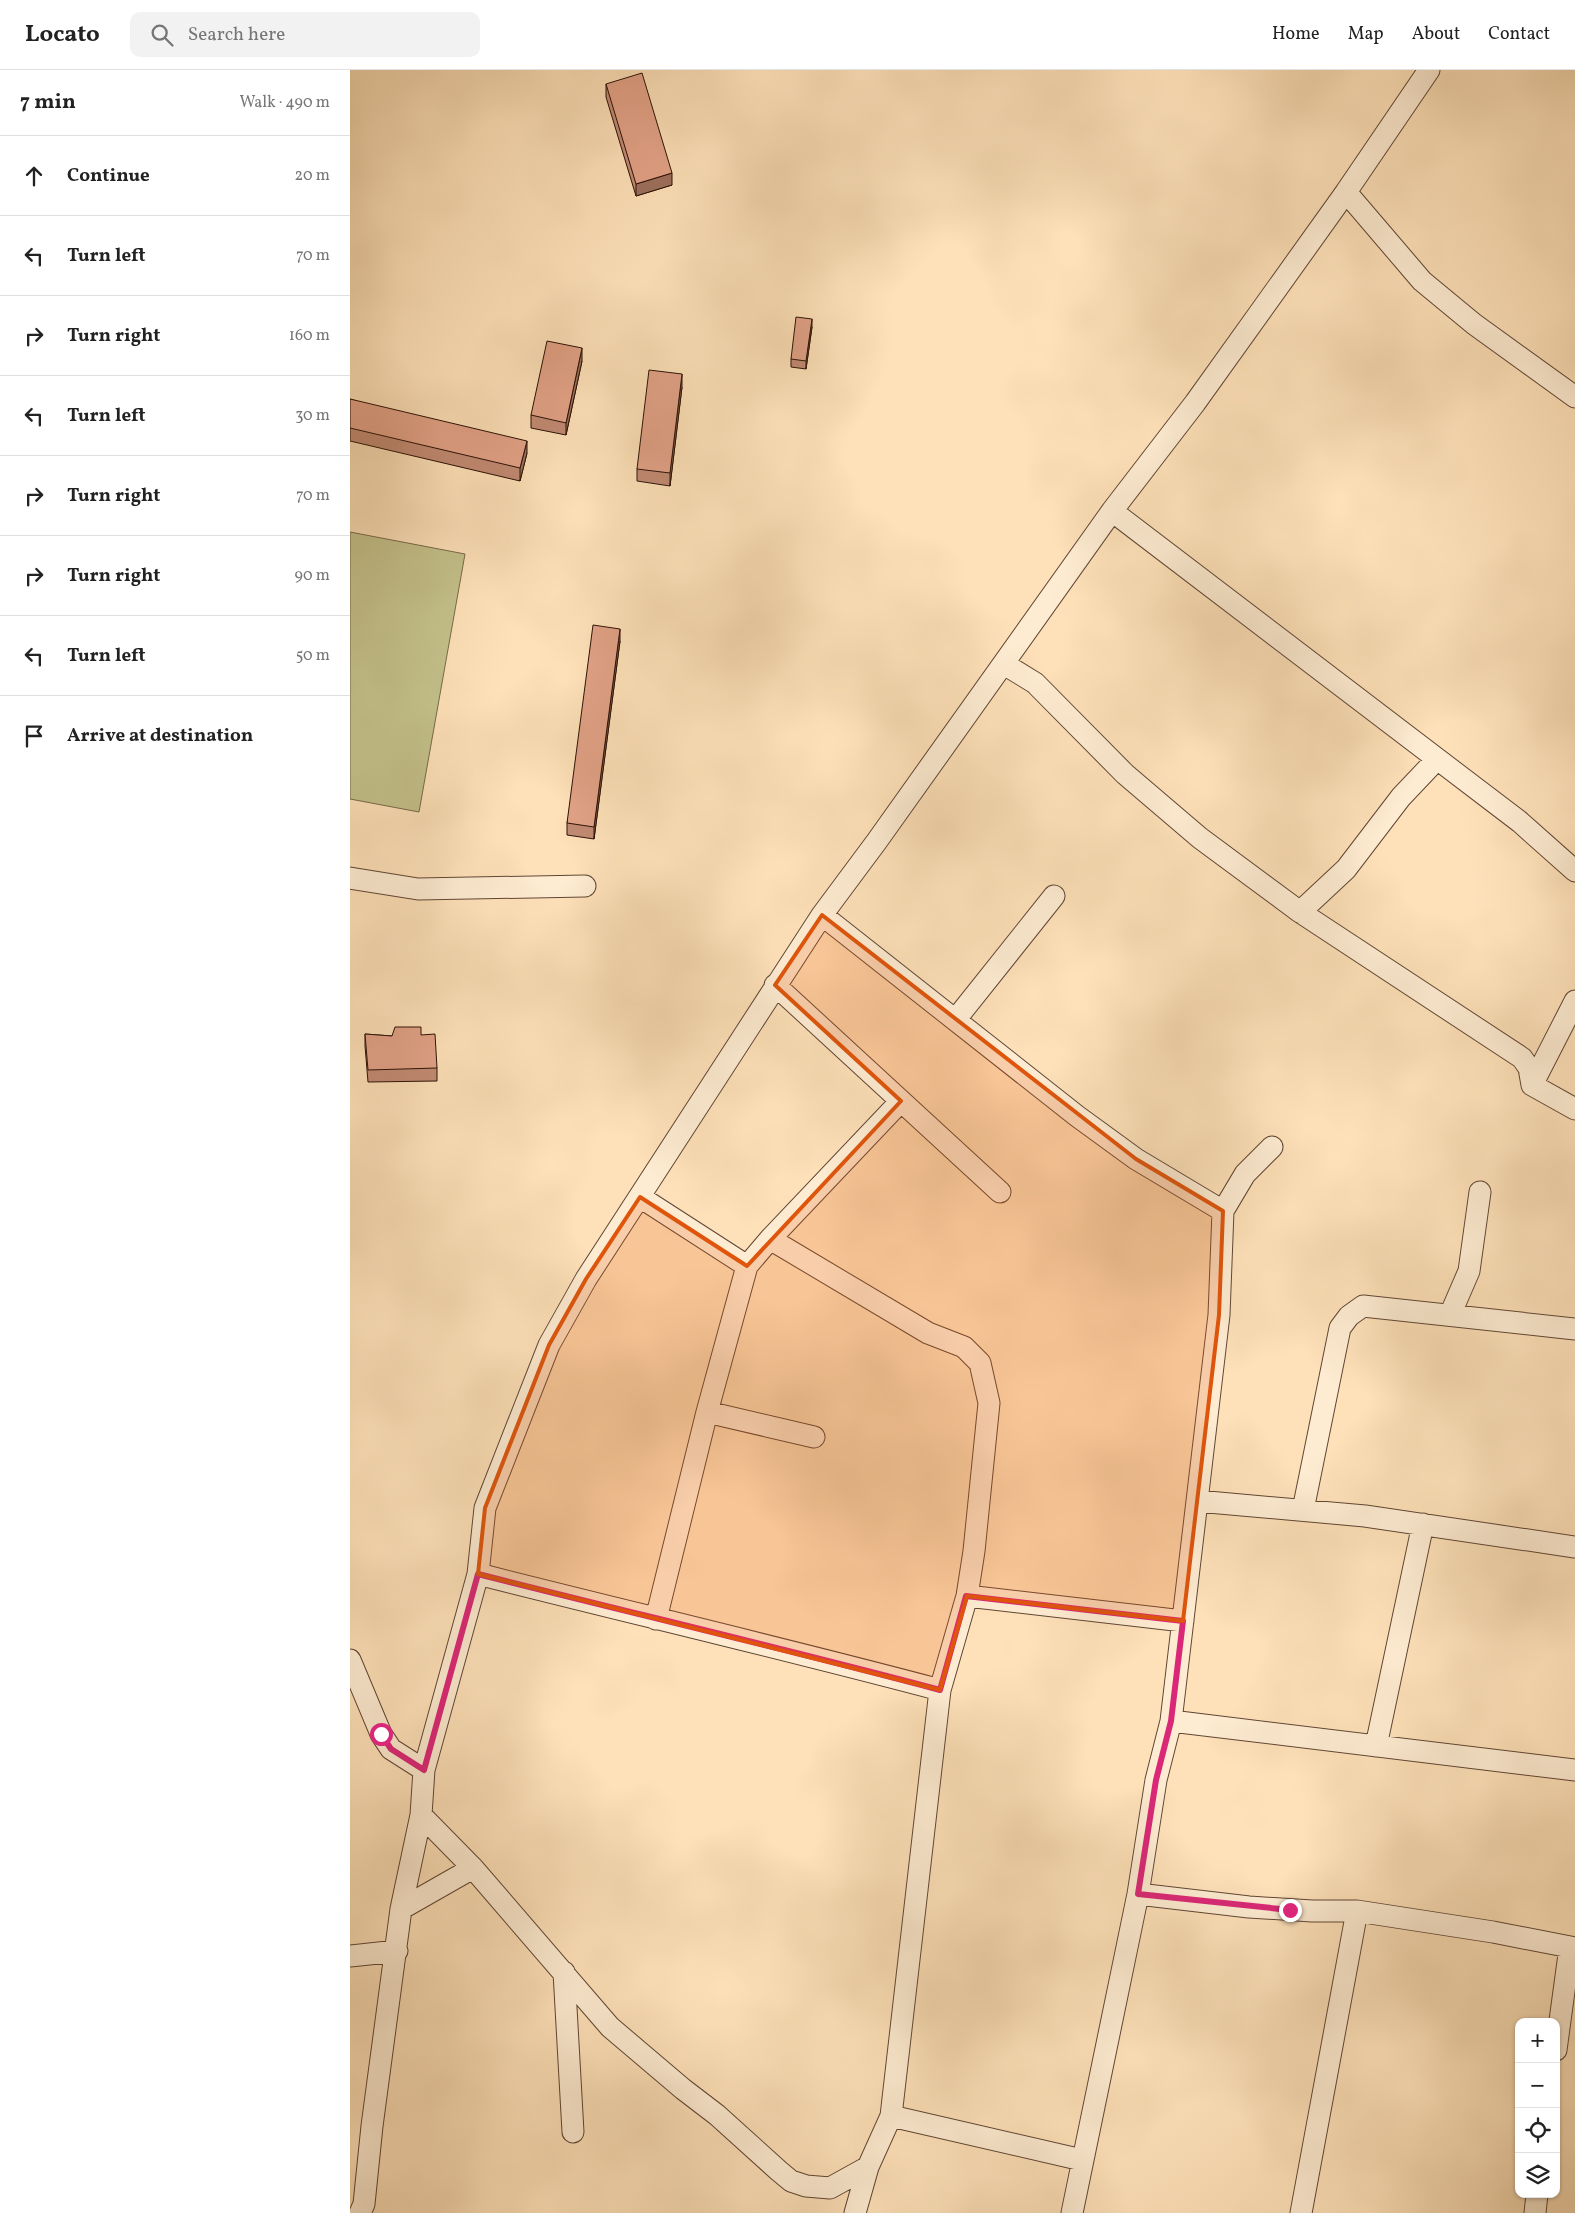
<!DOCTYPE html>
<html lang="en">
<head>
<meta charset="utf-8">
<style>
	body { margin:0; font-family:Vollkorn,serif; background:#f2f2f2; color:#222 }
	.controls { position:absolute; right:15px; bottom:15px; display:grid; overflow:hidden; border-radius:10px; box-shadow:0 1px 4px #0004 }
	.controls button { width:45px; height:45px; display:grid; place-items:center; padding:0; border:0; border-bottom:1px solid #e0e0e0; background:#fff; color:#222; font:25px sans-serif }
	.stop { position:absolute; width:15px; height:15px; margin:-11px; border:4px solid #db2777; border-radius:50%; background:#fff }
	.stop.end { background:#db2777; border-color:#fff; box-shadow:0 1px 5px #0008 }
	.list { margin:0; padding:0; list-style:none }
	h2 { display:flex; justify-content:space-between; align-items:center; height:65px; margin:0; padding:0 20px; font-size:21px }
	h2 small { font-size:16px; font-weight:400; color:#767676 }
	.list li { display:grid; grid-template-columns:32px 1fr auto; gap:15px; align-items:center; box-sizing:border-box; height:80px; padding:0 20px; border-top:1px solid #e0e0e0 }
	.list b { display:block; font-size:19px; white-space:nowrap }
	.list em { font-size:16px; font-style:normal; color:#767676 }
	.icon { flex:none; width:28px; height:28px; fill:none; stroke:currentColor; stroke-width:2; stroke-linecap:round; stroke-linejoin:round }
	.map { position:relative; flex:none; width:1225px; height:2143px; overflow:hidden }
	header { display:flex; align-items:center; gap:30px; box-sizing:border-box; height:70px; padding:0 25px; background:#fff; border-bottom:1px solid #e0e0e0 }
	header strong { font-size:24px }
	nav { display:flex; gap:28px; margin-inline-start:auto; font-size:18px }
	.search { width:350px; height:45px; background:#f2f2f2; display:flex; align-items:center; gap:12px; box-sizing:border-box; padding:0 18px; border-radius:10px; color:#767676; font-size:19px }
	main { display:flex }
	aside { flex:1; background:#fff }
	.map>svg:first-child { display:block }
	.green { fill:#c4c28c; stroke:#786a4a }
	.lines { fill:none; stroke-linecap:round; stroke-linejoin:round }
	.minor-casing { stroke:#604634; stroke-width:23 }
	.minor { stroke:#feecd2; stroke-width:21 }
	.wall { fill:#c28b74; stroke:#2b1207 }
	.shaded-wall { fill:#9e715e; stroke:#2b1207 }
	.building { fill:#e2a287; stroke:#2b1207 }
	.route { stroke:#db2777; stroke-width:6 }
	.marked { fill:#df550c; fill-opacity:0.2; stroke:#df550c; stroke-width:4; stroke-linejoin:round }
</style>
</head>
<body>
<header>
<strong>Locato</strong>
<div class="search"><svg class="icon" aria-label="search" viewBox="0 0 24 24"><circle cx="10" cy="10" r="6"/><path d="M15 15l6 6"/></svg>Search here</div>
<nav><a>Home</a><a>Map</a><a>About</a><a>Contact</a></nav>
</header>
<main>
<aside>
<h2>7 min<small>Walk · 490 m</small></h2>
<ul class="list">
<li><svg class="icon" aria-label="ahead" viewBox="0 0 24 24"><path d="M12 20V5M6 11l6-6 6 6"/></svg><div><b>Continue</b></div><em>20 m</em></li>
<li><svg class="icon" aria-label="left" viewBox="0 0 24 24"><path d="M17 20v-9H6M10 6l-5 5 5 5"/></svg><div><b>Turn left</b></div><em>70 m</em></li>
<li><svg class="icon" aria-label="right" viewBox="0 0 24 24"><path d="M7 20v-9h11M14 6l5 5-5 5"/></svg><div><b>Turn right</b></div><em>160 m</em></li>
<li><svg class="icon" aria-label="left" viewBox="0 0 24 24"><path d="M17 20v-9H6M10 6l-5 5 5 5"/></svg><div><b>Turn left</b></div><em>30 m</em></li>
<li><svg class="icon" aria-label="right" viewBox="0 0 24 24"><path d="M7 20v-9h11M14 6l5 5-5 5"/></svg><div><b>Turn right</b></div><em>70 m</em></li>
<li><svg class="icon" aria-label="right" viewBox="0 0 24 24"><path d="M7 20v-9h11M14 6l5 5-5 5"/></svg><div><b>Turn right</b></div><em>90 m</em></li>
<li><svg class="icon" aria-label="left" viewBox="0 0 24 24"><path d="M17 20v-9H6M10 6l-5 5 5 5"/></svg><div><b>Turn left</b></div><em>50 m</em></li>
<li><svg class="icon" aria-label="arrive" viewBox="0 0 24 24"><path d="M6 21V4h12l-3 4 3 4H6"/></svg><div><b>Arrive at destination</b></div></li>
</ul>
</aside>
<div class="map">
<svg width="1225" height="2143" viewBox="0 0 1225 2143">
	<rect width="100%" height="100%" fill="#fee1b9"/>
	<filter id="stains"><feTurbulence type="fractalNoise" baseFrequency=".004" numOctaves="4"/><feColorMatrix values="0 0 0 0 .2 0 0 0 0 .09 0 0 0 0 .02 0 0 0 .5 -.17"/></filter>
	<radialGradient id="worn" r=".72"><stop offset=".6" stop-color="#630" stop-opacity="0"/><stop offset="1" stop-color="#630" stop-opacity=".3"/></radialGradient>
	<!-- green -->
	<path class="green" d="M0 462 115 484 69 742 0 729Z"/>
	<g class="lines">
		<!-- minor casing -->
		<g class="minor-casing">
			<path id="minor" d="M996 122 1072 211 1124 254 1225 327
				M762 441 1170 752 1225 801
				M654 594 685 613 775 704 850 768 950 842 1172 988 1179 998 1182 1015 1225 1039
				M0 808 68 819 235 816
				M950 842 996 799 1051 727 1087 689
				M472 845 727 1046 786 1089 873 1141
				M425 915 650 1122
				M606 949 704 826
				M1182 1015 1225 931
				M290 1127 397 1196
				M420 1169 578 1263 614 1277 630 1293 639 1333 624 1481 617 1526 590 1620 541 2046 518 2097 505 2143
				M1100 1245 1119 1201 1130 1122
				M357 1342 464 1367
				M847 1431 1015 1446 1225 1477
				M953 1440 990 1258 999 1246 1013 1236 1225 1259
				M128 1504C282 1543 436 1579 590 1620
				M617 1526 833 1551
				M306 1549 357 1342 397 1196 420 1169 551 1031
				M0 1590 31 1664 41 1679 74 1700
				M821 1651 1225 1700
				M1026 1676 1073 1454
				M71 1745 123 1798 260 1957 333 2019 367 2045 429 2101 441 2111 456 2116 480 2118 518 2097
				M788 1824 899 1837 962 1841H1007L1143 1862 1225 1878
				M51 1839 123 1798
				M0 1886 47 1881
				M214 1902 223 2062
				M1206 1980 1220 1877
				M541 2046 732 2090
				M10 2143 14 2134 22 2056 51 1839 71 1745 74 1700 128 1504 135 1438 199 1275 236 1209 472 845 527 771 762 441 845 333 996 122 1079 0
				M722 2143 788 1824 806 1710 821 1651 869 1245 873 1141 895 1104 922 1077
				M951 2143 1007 1841
				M1185 2143 1187 2124"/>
		</g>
		<!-- minor -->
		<use href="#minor" class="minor"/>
	</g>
	<!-- wall -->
	<path class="wall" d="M256 14 322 115 286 126 256 27Z
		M462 257 456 299 441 297V289Z
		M232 291 216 365 181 358V345Z
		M332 317 320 416 287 411V399Z
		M0 329 177 383 170 411 0 371Z
		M270 571 244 769 217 765V753Z
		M15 964 42 966 71 965 87 998V1011L18 1012 15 976Z"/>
	<!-- shaded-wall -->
	<path class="shaded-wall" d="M322 103V115L286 126V114Z
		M462 249V257L456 299V291Z
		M232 278V291L216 365V353Z
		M332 304V317L320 416V403Z
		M177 371V383L170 411V398Z
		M270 559V571L244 769V757Z"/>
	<!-- building -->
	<path class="building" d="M292 3 322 103 286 114 256 14Z
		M446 247 462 249 456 291 441 289Z
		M197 271 232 278 216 353 181 345Z
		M299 300 332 304 320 403 287 399Z
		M0 329 177 371 170 398 0 358Z
		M243 555 270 559 244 757 217 753Z
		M45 957H71V965L85 964 87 998 18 1000 15 964 42 966Z"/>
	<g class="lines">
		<!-- route -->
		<path class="route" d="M31 1664 41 1679 74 1700 128 1504C282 1543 436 1579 590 1620L616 1526 833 1551 821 1651 806 1710 788 1824 940 1840"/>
	</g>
	<!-- marked area -->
	<path class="marked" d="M472 845 786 1089 873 1141 869 1245 833 1551 617 1526 590 1620 128 1504 135 1438 199 1275 236 1209 290 1127 397 1196 551 1031 425 915Z"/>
	<rect width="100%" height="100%" filter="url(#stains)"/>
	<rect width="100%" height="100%" fill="url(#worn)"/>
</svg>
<div class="controls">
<button>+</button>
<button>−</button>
<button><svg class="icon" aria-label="locate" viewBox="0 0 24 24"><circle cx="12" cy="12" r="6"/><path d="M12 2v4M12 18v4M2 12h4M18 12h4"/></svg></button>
<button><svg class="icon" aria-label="layers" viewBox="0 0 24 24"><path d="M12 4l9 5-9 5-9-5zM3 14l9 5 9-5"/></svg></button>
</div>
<div class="stop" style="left:31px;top:1664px"></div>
<div class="stop end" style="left:940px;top:1840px"></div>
</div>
</main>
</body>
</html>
